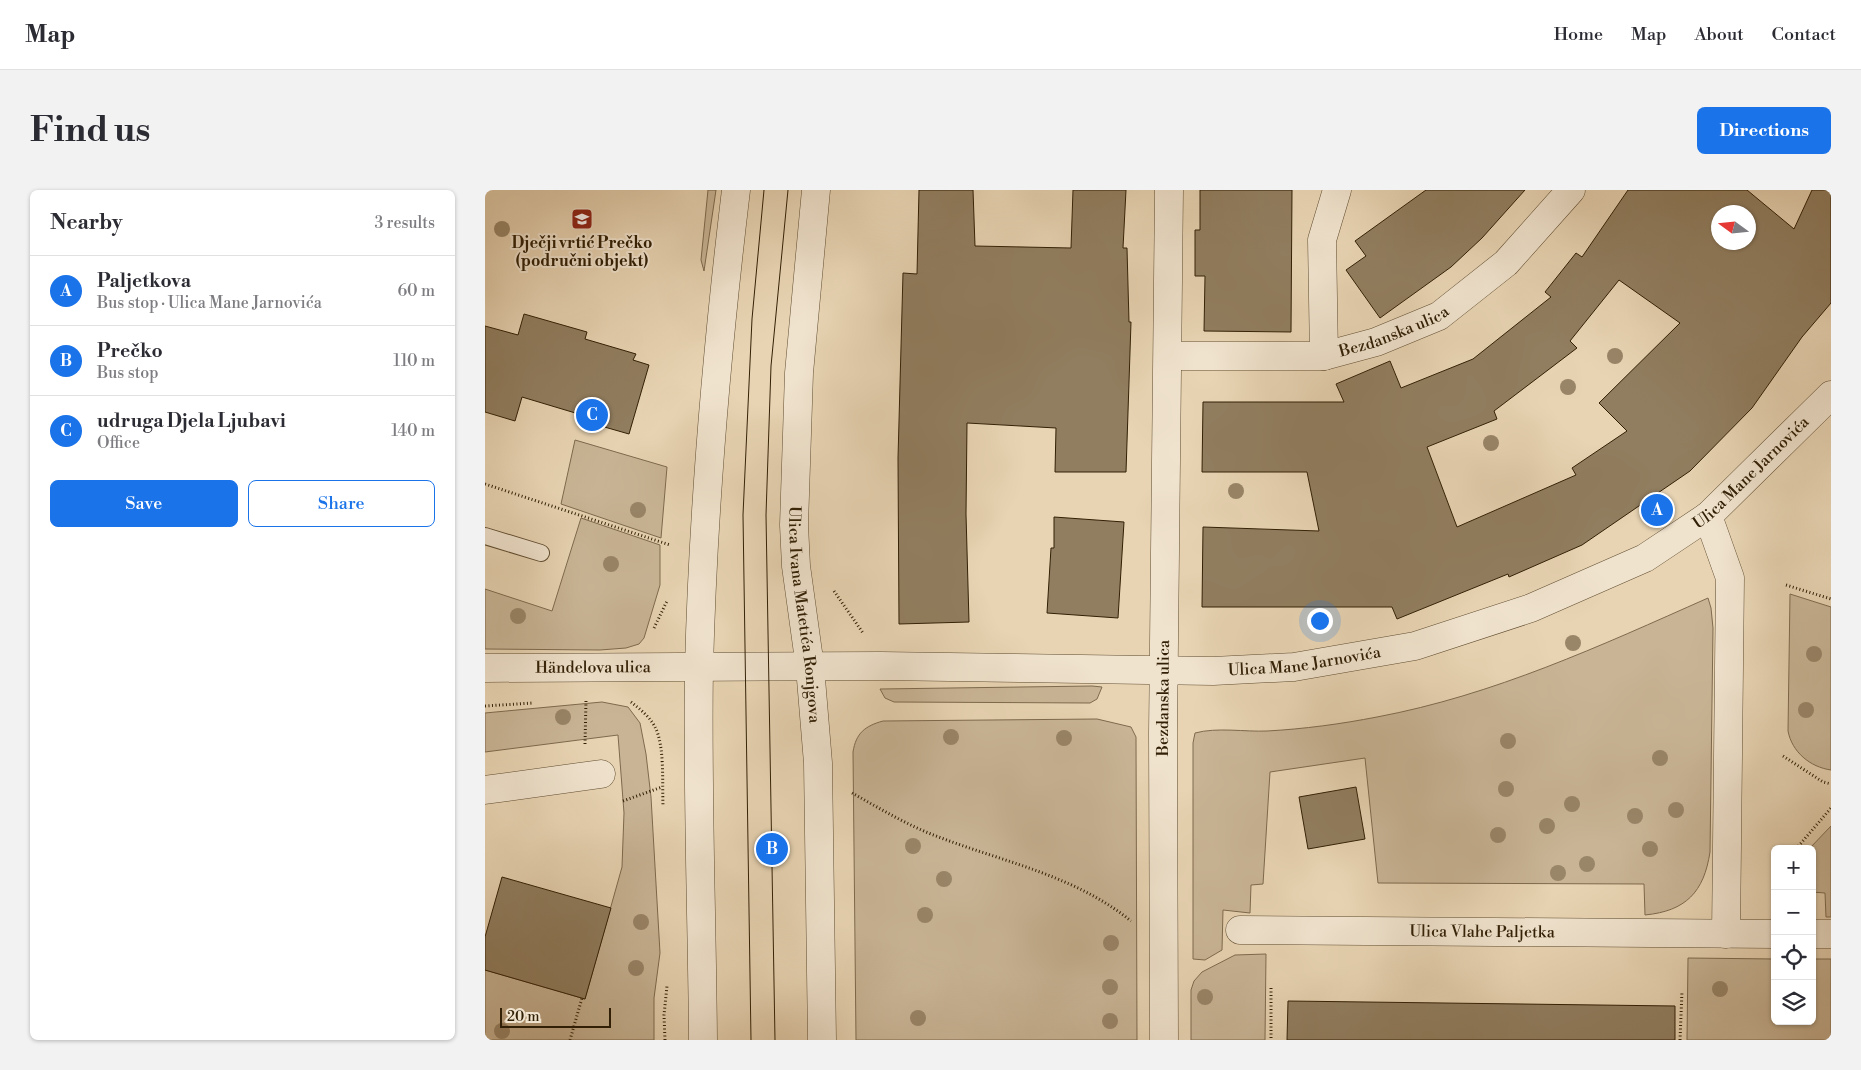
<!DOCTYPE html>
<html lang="en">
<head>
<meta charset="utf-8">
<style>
	body { margin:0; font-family:"Libre Bodoni",serif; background:#f2f2f3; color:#2b2b33 }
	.controls { position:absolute; right:15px; bottom:15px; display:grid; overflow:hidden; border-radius:8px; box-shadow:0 1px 4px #0004 }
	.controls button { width:45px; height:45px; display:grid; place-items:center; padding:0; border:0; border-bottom:1px solid #e1e1e2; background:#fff; color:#2b2b33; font:25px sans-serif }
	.compass { position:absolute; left:1226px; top:15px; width:45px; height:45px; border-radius:50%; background:#fff; box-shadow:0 1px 4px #0004; rotate:285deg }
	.scale { position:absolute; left:15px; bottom:12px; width:111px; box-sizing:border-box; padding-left:5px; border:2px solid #322006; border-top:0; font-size:14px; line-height:18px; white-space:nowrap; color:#322006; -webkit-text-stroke:4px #f0e3ce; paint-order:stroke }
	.you { position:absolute; left:834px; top:430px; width:18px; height:18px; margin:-12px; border:4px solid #fff; border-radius:50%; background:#1a73e8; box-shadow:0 0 0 8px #1a73e833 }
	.badge { display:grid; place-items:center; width:32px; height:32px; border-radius:50%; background:#1a73e8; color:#fff; font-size:16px; font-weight:700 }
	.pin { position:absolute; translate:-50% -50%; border:2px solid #fff; box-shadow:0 1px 5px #0006 }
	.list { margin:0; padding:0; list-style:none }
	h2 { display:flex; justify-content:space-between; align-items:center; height:65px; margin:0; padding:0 20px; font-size:21px }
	h2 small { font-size:16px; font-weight:400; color:#7c7c81 }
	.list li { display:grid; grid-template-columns:32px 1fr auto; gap:15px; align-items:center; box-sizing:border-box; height:70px; padding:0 20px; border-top:1px solid #e1e1e2 }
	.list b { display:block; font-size:19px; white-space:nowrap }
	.list p { margin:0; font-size:16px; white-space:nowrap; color:#7c7c81 }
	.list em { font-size:16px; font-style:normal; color:#7c7c81 }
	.actions { display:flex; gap:10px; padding:15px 20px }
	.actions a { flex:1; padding:11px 0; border:1px solid #1a73e8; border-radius:8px; text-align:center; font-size:18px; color:#1a73e8 }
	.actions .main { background:#1a73e8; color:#fff }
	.icon { flex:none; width:28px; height:28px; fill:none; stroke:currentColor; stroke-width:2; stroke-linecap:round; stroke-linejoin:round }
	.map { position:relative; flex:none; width:1346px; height:850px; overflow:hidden; border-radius:8px }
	header { display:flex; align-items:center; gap:30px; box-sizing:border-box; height:70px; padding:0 25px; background:#fff; border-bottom:1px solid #e1e1e2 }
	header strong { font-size:24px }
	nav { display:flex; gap:28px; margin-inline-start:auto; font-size:18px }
	.intro { display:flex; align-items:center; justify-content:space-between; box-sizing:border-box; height:120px; padding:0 30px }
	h1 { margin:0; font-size:35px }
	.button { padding:12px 22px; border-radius:8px; background:#1a73e8; color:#fff; font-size:18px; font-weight:700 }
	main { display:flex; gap:30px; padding:0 30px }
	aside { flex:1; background:#fff; border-radius:8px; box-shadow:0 1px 4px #0004 }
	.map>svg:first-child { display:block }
	.green { fill:#c9b596; stroke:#7e6a4e }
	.building { fill:#917e60; stroke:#322006; fill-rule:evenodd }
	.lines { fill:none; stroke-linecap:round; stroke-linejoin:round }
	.service-casing { stroke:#604d31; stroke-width:18 }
	.minor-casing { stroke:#604d31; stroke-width:29 }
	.tertiary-casing { stroke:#604d31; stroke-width:29 }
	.path { stroke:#322006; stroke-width:3; stroke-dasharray:1 2.5; stroke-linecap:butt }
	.service { stroke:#f0e3ce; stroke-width:16 }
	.minor { stroke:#f0e3ce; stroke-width:28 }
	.tertiary { stroke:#f0e3ce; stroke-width:28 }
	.tram { stroke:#322006; stroke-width:1 }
	.tree { fill:#998568 }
	.labels { text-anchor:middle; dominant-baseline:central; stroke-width:4; stroke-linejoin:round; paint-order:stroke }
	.poi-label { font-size:16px; font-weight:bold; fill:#322006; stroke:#f0e3ce }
	.street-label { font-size:16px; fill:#322006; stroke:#f0e3ce }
</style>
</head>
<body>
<header>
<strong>Map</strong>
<nav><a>Home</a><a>Map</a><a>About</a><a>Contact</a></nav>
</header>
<div class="intro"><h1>Find us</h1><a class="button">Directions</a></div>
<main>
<aside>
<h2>Nearby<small>3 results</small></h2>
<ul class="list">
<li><span class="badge">A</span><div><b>Paljetkova</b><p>Bus stop · Ulica Mane Jarnovića</p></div><em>60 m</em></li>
<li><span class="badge">B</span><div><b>Prečko</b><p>Bus stop</p></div><em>110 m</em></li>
<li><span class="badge">C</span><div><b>udruga Djela Ljubavi</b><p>Office</p></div><em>140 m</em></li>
</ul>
<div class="actions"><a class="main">Save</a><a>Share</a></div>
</aside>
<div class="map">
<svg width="1346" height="850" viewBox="0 0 1346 850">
	<rect width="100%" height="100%" fill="#e8d4b3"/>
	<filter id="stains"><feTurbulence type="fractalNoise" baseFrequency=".004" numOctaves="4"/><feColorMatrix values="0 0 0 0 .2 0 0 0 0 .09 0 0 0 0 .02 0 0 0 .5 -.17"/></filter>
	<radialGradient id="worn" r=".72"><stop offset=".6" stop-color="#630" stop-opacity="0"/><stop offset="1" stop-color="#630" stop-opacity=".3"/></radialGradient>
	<!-- green -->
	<path class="green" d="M223 0H231L219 81 216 70Z
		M90 250 182 277 176 348 76 314Z
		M96 328 175 355V395L159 448 154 454 141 458 115 460 0 459V399L67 421Z
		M1305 404 1346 417V580C1325 577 1307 562 1303 541Z
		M1223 408 1226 418 1228 438 1225 662C1219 702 1201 721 1160 725L1159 694 893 693 880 568 785 582 778 694 766 695 765 723 738 720 737 760 720 770 708 769V553L710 543C732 537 760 542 782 541 819 539 856 534 892 527 1009 505 1115 456 1223 408Z
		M607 496 617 497 612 509 605 513 409 512 400 508 395 499Z
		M117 512 143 517 155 533 161 564 166 607 175 763 169 808V850H0V780L100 809 137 677 139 623 133 545 0 562V523Z
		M612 529 646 537 651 547 652 850H371L368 562C371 543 380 536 398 531Z
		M1346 636V727H1341L1340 703 1327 702V659H1324Z
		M781 764 780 850H706V800L709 791 717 782 750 765Z
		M1203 768 1290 769V831H1327V769H1346V850H1202Z"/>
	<!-- building -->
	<path class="building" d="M434 0H488L490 56 586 58 588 0H641L638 58H642L644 132H646L641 282H570L571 238 482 233 481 324 484 432 414 434 413 268 418 83 432 84Z
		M715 0H807L806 142 719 141 720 86H710V40H715Z
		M941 0H1040L997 48 966 77 895 128 861 80 881 66 870 51Z
		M1143 0H1262L1309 39 1327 0H1346V113L1317 147 1267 218 1205 281 1097 355 1024 387 1023 384 912 429 907 417H717L718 337 834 341 822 282H717L718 212H859L851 194 905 171 916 198 988 169 1066 107 1060 102 1091 63 1097 67ZM1234 22H1264V52H1234ZM1134 90 1195 133 1114 213 1142 241 1087 278 1091 285 972 337 942 257 1012 229 1009 221 1092 158 1085 151Z
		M39 124 102 142 100 149 151 164 148 170 164 175 144 244 95 230 97 225 37 207 30 231 0 222V136L33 145Z
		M569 327 639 332 633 428 562 423 566 358H569Z
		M871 597 880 649 823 659 814 607Z
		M17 687 126 718 100 809 0 780V747Z
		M803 811 1190 816V850H802Z"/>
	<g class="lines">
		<!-- service casing -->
		<g class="service-casing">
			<path id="service" d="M0 346 56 363"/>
		</g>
		<!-- minor casing -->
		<g class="minor-casing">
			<g id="minor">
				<path id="s1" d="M683 166H839L891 152 954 126 1021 73 1086 0"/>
				<path d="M839 166 837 50 852 0"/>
				<path d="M1223 326 1245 388 1241 744"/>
				<path id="s2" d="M0 478 396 476 728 481 809 477 930 456 1046 418 1160 368 1223 326 1346 205"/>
				<path d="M0 600 116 584"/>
				<path id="s3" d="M755 740 1290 744"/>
				<path d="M1327 744H1346"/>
				<path id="s4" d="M679 850 678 543 684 0"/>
			</g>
		</g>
		<!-- tertiary casing -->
		<g class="tertiary-casing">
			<g id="tertiary">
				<path id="s5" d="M331 0 314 183 309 335 311 376 325 477 333 573 337 850"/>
				<path d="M218 850C217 726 212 602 214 478 218 318 232 158 251 0"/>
			</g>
		</g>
		<!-- path -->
		<path class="path" d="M0 294 185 355
			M1301 395 1346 409
			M349 401 378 443
			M169 438 182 411
			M146 512C155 519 165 527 170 537 180 556 177 594 178 615
			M0 516 48 513
			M100 554 101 510
			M1298 566 1338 592 1346 594
			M367 603C394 618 422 635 451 646 518 672 589 685 646 731
			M138 611 177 597
			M1311 659 1346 618
			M786 798V850
			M85 850 97 808
			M180 850 179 825 182 796
			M1195 850 1197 801"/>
		<!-- service -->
		<use href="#service" class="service"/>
		<!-- minor -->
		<use href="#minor" class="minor"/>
		<!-- tertiary -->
		<use href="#tertiary" class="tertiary"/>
		<!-- tram -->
		<path class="tram" d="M266 850 258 325 267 129 279 0
			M290 850 281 325 286 176 303 0"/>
	</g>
	<!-- trees -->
	<g class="tree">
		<circle cx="17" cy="39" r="8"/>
		<circle cx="1130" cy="166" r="8"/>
		<circle cx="1083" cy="197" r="8"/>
		<circle cx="1006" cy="253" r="8"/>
		<circle cx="751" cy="301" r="8"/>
		<circle cx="153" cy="320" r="8"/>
		<circle cx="126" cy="374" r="8"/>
		<circle cx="33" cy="426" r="8"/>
		<circle cx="1088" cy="453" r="8"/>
		<circle cx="1329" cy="464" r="8"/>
		<circle cx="1321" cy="520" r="8"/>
		<circle cx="78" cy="527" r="8"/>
		<circle cx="466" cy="547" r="8"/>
		<circle cx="579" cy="548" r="8"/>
		<circle cx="1023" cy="551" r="8"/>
		<circle cx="1175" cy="568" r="8"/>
		<circle cx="1021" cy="599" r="8"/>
		<circle cx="1087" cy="614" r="8"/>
		<circle cx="1191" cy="620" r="8"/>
		<circle cx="1150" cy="626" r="8"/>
		<circle cx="1062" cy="636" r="8"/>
		<circle cx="1013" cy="645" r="8"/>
		<circle cx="428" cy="656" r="8"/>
		<circle cx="1165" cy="659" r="8"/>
		<circle cx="1102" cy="674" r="8"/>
		<circle cx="1073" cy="683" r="8"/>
		<circle cx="459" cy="689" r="8"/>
		<circle cx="440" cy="725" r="8"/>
		<circle cx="156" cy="732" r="8"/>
		<circle cx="626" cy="753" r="8"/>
		<circle cx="151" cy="778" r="8"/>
		<circle cx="625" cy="797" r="8"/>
		<circle cx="1235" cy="799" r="8"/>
		<circle cx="720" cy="807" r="8"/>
		<circle cx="433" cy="828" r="8"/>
		<circle cx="625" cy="831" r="8"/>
		<circle cx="17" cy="841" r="8"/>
	</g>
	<!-- icons -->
	<defs>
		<g id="school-square" transform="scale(1.125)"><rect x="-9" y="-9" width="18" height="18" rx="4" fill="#8f2418" stroke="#f0e3ce"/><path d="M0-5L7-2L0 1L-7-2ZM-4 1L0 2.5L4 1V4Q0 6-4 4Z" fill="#fff"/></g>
	</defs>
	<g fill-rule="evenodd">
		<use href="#school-square" x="97" y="29"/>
	</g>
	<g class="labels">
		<!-- poi labels -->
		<g class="poi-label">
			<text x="97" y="53">Dječji vrtić Prečko<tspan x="97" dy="18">(područni objekt)</tspan></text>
		</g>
		<!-- street labels -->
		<g class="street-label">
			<text stroke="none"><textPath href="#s1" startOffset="230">Bezdanska ulica</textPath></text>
			<text stroke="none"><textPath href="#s2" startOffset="1315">Ulica Mane Jarnovića</textPath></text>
			<text stroke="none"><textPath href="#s5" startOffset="426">Ulica Ivana Matetića Ronjgova</textPath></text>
			<text stroke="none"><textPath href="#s2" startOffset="820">Ulica Mane Jarnovića</textPath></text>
			<text stroke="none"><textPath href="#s2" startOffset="108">Händelova ulica</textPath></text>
			<text stroke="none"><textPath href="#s4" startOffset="342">Bezdanska ulica</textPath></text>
			<text stroke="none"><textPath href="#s3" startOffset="242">Ulica Vlahe Paljetka</textPath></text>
		</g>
	</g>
	<rect width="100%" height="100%" filter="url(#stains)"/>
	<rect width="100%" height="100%" fill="url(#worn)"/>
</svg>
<div class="controls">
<button>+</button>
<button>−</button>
<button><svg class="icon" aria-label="locate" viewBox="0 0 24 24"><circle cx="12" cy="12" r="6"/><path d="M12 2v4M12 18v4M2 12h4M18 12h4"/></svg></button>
<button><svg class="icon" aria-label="layers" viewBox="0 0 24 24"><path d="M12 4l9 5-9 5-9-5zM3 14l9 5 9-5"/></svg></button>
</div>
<svg class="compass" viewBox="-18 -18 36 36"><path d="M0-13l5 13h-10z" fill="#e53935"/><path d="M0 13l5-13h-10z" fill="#7c7c81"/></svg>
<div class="scale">20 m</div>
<div class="you"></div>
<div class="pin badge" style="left:1172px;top:320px">A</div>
<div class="pin badge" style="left:287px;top:659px">B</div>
<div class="pin badge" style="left:107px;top:225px">C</div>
</div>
</main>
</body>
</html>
